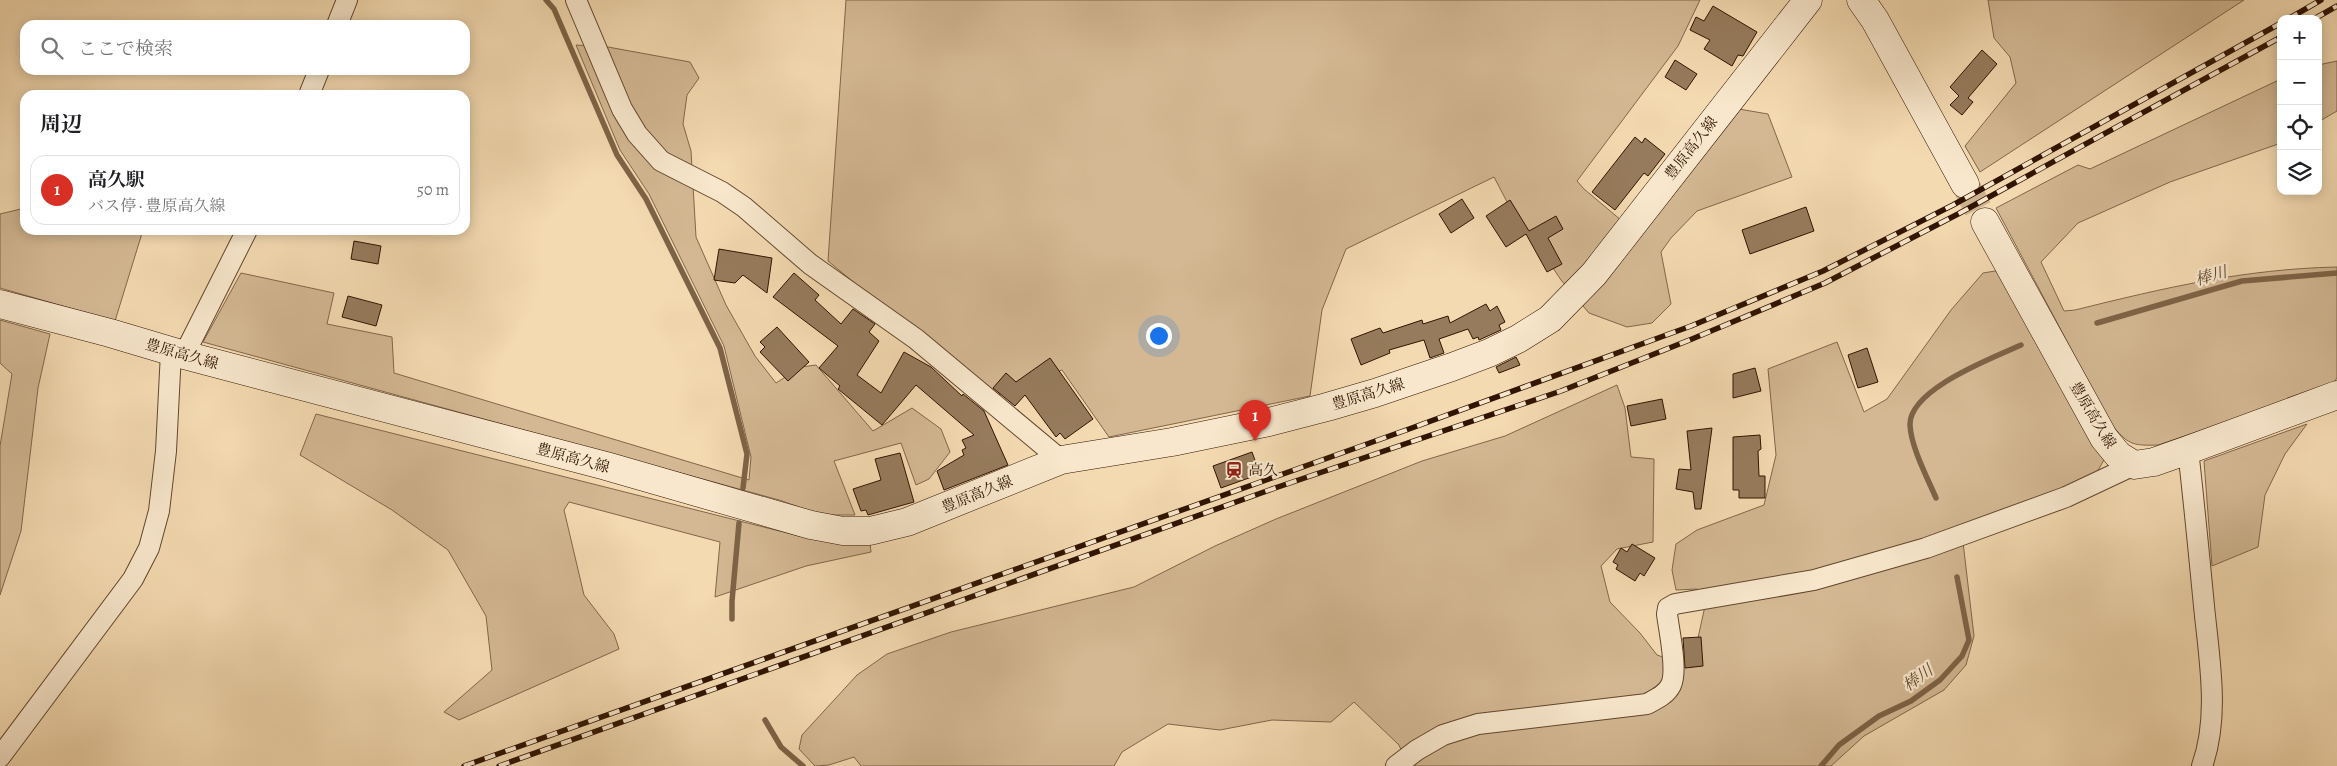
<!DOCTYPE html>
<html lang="ja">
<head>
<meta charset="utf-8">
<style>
	body { margin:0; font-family:Alegreya,"Noto Serif JP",serif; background:#f2f2f2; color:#202124 }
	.controls { position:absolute; right:15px; top:15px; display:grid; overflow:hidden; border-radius:10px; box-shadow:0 2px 12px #0003 }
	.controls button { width:45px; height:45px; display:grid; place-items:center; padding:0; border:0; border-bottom:1px solid #e0e0e0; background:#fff; color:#202124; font:25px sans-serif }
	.you { position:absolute; left:1158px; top:335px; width:18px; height:18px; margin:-12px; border:4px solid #fff; border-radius:50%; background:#1a73e8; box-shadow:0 0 0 8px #1a73e833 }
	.badge { display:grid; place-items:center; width:32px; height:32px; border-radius:50%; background:#d93025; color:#fff; font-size:16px; font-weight:700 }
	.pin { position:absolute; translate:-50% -41px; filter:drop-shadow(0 1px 2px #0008) }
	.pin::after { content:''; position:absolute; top:26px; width:18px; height:15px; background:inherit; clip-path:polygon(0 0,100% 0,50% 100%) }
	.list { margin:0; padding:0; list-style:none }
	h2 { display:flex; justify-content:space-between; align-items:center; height:65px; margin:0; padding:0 20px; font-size:21px }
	h2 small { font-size:16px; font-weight:400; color:#757577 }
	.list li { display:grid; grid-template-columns:32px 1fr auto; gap:15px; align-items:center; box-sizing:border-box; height:70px; margin:0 10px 10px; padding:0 10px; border:1px solid #e0e0e0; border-radius:15px }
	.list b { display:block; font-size:19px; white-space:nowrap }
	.list p { margin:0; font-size:16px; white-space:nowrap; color:#757577 }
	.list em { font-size:16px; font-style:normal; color:#757577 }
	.icon { flex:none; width:28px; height:28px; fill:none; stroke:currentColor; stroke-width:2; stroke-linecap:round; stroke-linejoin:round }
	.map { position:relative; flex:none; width:2337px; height:766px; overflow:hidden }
	.search { position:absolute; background:#fff; box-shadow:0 2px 12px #0003; left:20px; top:20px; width:450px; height:55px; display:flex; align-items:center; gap:12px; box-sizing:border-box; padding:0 18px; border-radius:15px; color:#757577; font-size:19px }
	.panel { position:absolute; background:#fff; box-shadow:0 2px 12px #0003; left:20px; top:90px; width:450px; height:145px; border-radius:15px }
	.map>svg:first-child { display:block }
	.green { fill:#d3b893; stroke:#82664a }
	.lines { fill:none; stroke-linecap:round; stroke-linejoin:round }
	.stream { stroke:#7d6346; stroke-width:5.5 }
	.building { fill:#967b5c; stroke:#301400 }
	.secondary-tunnel { stroke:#cdb28e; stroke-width:28; stroke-dasharray:28 14; stroke-linecap:butt }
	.minor-casing { stroke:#61462c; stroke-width:22 }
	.secondary-casing { stroke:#301400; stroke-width:29 }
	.minor { stroke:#f8e7cc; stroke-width:20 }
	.secondary { stroke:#f8e7cc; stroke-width:28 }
	.rail-casing { stroke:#301400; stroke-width:5.5 }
	.rail { stroke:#f8e7cc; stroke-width:4; stroke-dasharray:11; stroke-linecap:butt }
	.labels { text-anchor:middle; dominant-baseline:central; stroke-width:4.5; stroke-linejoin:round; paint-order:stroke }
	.street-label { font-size:15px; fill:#301400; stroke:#f8e7cc }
	.poi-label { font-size:15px; fill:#301400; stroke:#f8e7cc; text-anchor:start }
	.water-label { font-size:16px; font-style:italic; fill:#64482f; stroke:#f8e7cc }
</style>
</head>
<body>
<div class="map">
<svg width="2337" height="766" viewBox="0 0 2337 766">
	<rect width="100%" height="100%" fill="#f4dab1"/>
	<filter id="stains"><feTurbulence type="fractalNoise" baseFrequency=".004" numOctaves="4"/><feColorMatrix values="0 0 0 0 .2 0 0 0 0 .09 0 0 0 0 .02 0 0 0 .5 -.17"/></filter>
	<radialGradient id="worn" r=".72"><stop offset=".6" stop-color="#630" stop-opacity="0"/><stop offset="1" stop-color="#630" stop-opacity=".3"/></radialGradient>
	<!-- green -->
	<path class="green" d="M846 0H1700L1678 46 1577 181 1584 189 1634 231 1733 108 1768 114 1792 177 1697 211 1671 238 1661 252 1671 304 1652 323 1627 327 1589 313 1561 280 1533 238 1516 219 1494 177 1346 249 1322 310 1310 396 1109 437 1062 370 993 397 828 261Z
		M1988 0H2244L1980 172 1965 146 2016 83 2010 57 1994 38Z
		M576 45 608 47 690 62 699 78 687 95 683 124 691 151 696 237 726 305 755 356 776 383 801 367 816 365 873 431 912 408 941 429 950 452 929 479 916 485 901 443 834 461 855 515H822L779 500 203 342 241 273 334 293 327 324 392 337 394 373 749 480 751 457 724 346 649 194 620 150Z
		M2337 61V111L2318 122V65Z
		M2281 79V143L2170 182 2078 223 2041 262 2064 311 2075 310C2164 288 2244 269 2337 267V378L2331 386 2158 445C2131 446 2128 444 2111 424L1996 208 2078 165 2090 169Z
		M25 208V230H143L115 321 0 288V214Z
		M2001 270 2104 460 2094 477 1961 525 1974 636 1966 665 1944 690 1864 736 1831 766H1408L1399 745 1354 702 1331 722 1272 720 1220 730 1168 724 1122 752 1114 766H861L854 757 829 765 815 766 799 749 802 735 857 675 887 654 951 632 1134 587 1215 546 1276 519 1422 461 1505 436 1617 385 1625 408 1631 457 1654 459 1653 542 1617 549 1601 566 1610 602 1640 633 1657 655 1685 665 1698 638 1705 606 1697 589 1676 590 1672 570 1676 544 1697 530 1764 505 1776 455 1768 369 1837 342 1864 412 1887 399 1951 310 1983 273Z
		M0 320 50 334 38 388 21 531 0 595V446L12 374 0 363Z
		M316 414 807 538 870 543 871 552 806 566 715 597 720 542 569 502 564 510 584 595 614 634 619 649 459 720 444 712 492 670 486 616 448 550 392 510 300 455Z
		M2307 424 2285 454 2265 495 2258 547 2212 566 2204 461Z"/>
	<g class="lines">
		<!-- stream -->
		<path class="stream" d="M546 0 554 9 617 155 646 199 720 348 747 454 743 488
			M2097 323 2242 281 2337 273
			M1936 498C1927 477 1911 447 1910 425 1909 389 1993 358 2021 345
			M732 619V601L739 523
			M765 720 781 747 803 766
			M1821 766 1839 745 1879 716 1911 701 1940 680 1962 656 1969 640 1957 577"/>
	</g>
	<!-- building -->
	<path class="building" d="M1713 6 1757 32 1743 56 1738 55 1732 66 1704 49 1710 40 1690 30 1696 17 1704 21Z
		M1982 50 1997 64 1968 98 1973 102 1962 115 1950 105 1959 96 1950 87Z
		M1675 60 1697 74 1686 90 1665 77Z
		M1635 137 1642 143 1645 138 1665 154 1648 176 1644 173 1615 210 1592 192Z
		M1462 199 1474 218 1451 233 1439 214Z
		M1510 200 1529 231 1556 216 1563 229 1548 238 1562 264 1547 272 1526 234 1506 247 1486 216Z
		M1806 207 1814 231 1750 254 1742 230Z
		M354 241 381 246 378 264 351 259Z
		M719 249 772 258 767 293 743 275 735 283 714 280Z
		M794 273 819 295 815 300 841 324 853 309 875 324 869 332 879 341 857 375 881 393 904 352 931 367 962 396 963 394 984 411 1008 465 944 490 937 471 964 455 962 450 966 448 962 440 974 435 916 385 882 425 838 389 840 386 819 368 838 346 773 297Z
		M348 296 382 305 376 326 342 317Z
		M1486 304 1490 311 1497 306 1505 322 1499 325 1501 330 1479 340 1478 337 1473 339 1468 329 1439 339 1444 353 1430 358 1424 340 1389 350 1390 353 1361 365 1351 339 1380 328 1383 333 1422 320 1423 324 1448 316 1450 323Z
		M777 327 809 362 788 381 760 352 765 347 760 342Z
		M1867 348 1878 382 1858 388 1848 355Z
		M1516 357 1520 365 1499 373 1496 367Z
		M1050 358 1093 419 1065 439 1060 433 1056 437 1025 395 1015 406 993 388 1006 373 1016 382Z
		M1755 368 1761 391 1733 398V374Z
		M1662 399 1666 419 1631 426 1627 406Z
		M1712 428 1701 509H1695L1693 492 1676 489 1679 469 1691 470 1687 431Z
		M1760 435 1761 449 1758 451 1759 476H1765V498H1739V490H1733V437Z
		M1252 452 1260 474 1221 488 1213 466Z
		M900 453 914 502 868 515 866 510 861 511 853 489 881 480 875 459Z
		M1632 544 1655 558 1644 576 1640 573 1635 581 1616 569 1618 565 1613 562 1621 548 1627 552Z
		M1701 637 1703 666 1685 668 1683 638Z"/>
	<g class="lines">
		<!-- secondary-tunnel -->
		<path class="secondary-tunnel" d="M1965 184 1985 222"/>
		<!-- minor casing -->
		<g class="minor-casing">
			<path id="minor" d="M576 0 622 109 637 134 661 161 722 192 744 207 810 264 916 339 1061 460
				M337 25 347 0
				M309 95 319 70
				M184 355 247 230
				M2188 450C2194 502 2199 554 2204 606 2209 658 2220 716 2202 766
				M0 757 133 579 149 548 159 511 166 451 171 352
				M1396 766 1417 750 1443 735 1478 724 1647 704C1656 699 1666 695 1671 685 1678 670 1669 631 1667 614L1668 608 1675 604 1814 580 1926 548 2066 497 2134 465"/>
		</g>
		<!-- secondary casing -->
		<g class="secondary-casing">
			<path id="secondary" d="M1861 0 1875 20 1965 184
				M1985 222 2104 438 2118 455 2134 465 2154 462 2188 450 2337 395
				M0 304 110 333 184 355 606 466 811 525 843 531H870L907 522 1061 460 1172 442 1269 422 1327 407 1375 393 1452 367 1489 353 1518 339 1550 319 1594 274 1808 0"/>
		</g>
		<!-- minor -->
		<use href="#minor" class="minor"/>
		<!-- secondary -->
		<use href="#secondary" class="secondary"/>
		<!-- rail casing -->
		<g class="rail-casing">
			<path id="rail" d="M2288 19 2321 0
				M2314 19 2337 6
				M464 766 1409 429 1691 326 1823 271 1953 205 2281 23
				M499 766 1275 488 1561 391 1692 339 1825 283 1958 214 2281 37"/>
		</g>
		<!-- rail -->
		<use href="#rail" class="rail"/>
	</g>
	<!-- icons -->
	<defs>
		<g id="station-bare" transform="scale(1.35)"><path d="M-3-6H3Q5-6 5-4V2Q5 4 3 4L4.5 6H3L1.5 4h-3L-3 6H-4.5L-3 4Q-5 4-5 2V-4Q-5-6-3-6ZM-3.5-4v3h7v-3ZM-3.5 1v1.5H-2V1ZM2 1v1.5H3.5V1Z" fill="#8f2418" stroke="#f8e7cc" stroke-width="2.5" paint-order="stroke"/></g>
	</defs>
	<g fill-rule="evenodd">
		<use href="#station-bare" x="1234" y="470"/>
	</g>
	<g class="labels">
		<!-- street labels -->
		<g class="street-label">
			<text transform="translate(1691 148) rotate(-52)">豊原高久線</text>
			<text transform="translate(182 354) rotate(16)">豊原高久線</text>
			<text transform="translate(1368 394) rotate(-17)">豊原高久線</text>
			<text transform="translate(2093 415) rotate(59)">豊原高久線</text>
			<text transform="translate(573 458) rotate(15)">豊原高久線</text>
			<text transform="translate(977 494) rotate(-22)">豊原高久線</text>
		</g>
		<!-- poi labels -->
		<g class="poi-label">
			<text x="1248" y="470">高久</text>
		</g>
		<!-- water labels -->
		<g class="water-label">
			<text transform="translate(2211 276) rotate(-16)">棒川</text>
			<text transform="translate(1918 678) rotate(-36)">棒川</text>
		</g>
	</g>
	<rect width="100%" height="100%" filter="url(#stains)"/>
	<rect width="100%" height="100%" fill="url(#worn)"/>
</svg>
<div class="controls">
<button>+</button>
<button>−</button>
<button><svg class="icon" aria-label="locate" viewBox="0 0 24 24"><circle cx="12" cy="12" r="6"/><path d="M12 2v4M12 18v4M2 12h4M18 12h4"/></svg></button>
<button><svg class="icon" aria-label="layers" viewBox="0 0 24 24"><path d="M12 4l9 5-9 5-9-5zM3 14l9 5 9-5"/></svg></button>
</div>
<div class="you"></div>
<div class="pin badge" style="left:1255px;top:441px">1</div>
<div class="search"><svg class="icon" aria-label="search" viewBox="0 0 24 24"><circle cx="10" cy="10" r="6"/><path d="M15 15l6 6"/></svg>ここで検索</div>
<section class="panel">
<h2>周辺<small></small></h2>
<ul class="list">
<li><span class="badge">1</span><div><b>高久駅</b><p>バス停 · 豊原高久線</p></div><em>50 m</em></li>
</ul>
</section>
</div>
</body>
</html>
